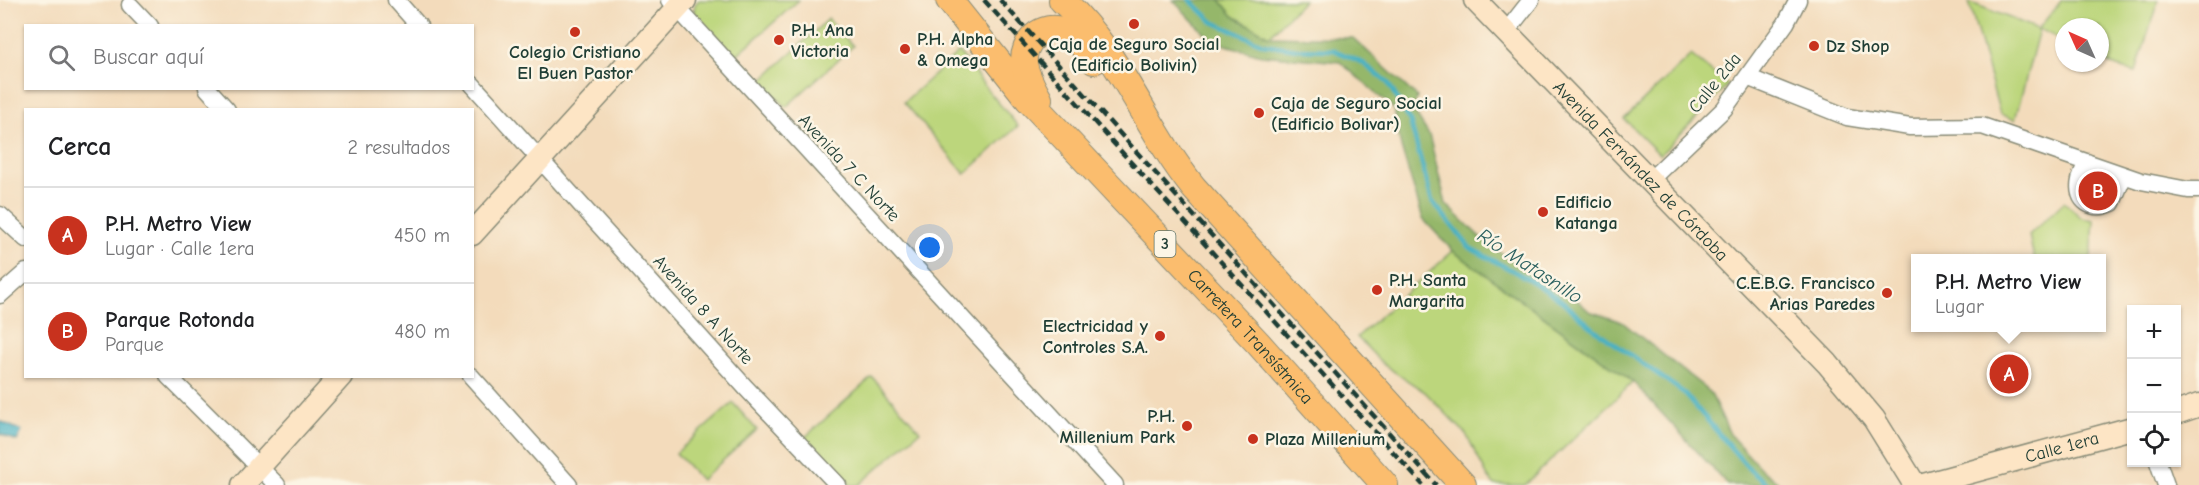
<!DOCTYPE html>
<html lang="es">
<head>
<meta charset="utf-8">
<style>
	body { margin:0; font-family:"Comic Neue",sans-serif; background:#f2f2f2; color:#202124 }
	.controls { position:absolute; right:18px; bottom:18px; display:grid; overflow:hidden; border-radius:0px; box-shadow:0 2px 4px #0004 }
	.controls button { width:54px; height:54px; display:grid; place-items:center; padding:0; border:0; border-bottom:2px solid #e0e0e0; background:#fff; color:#202124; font:30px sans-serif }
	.compass { position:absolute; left:2055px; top:18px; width:54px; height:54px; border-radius:50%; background:#fff; box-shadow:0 2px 4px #0004; rotate:315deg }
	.you { position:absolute; left:930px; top:248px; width:21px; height:21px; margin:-15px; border:4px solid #fff; border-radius:50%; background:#1a73e8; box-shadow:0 0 0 9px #1a73e833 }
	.badge { display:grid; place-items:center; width:39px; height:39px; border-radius:50%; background:#c8321e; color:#fff; font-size:20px; font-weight:700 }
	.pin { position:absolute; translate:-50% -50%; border:3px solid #fff; box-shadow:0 2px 6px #0006 }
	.popup { position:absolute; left:1911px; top:254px; width:195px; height:78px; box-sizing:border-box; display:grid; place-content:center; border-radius:0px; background:#fff; filter:drop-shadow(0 2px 4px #0005); font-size:20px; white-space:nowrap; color:#757577 }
	.popup b { font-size:22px; color:#202124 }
	.popup::after { content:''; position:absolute; left:50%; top:100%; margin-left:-12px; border:12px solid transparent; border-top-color:#fff }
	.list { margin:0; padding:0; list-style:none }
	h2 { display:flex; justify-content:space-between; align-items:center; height:78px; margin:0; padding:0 24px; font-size:26px }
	h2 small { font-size:20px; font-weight:400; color:#757577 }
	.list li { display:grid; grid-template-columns:39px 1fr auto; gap:18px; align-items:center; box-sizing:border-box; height:96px; padding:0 24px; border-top:2px solid #e0e0e0 }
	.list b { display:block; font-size:22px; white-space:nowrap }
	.list p { margin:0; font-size:20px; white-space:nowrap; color:#757577 }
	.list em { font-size:20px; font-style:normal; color:#757577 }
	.icon { flex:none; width:33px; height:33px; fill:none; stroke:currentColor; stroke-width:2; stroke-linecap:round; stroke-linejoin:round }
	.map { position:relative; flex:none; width:2199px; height:485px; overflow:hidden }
	.search { position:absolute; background:#fff; box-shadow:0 2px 4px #0004; left:24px; top:24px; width:450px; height:66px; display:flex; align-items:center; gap:15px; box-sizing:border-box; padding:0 21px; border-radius:0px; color:#757577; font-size:22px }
	.panel { position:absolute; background:#fff; box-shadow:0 2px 4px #0004; left:24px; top:108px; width:450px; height:270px; border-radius:0px }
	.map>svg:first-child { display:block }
	.green { fill:#bcd67b; stroke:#6e8a58; stroke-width:1.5 }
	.forest { fill:#95b76b; stroke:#5a7a50; stroke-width:1.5 }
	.water { fill:#46b1c4; stroke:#32777c; stroke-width:1.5 }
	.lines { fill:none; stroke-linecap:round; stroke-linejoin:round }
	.stream { stroke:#46b1c4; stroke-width:4.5 }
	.street-casing { stroke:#898c78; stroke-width:19 }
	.secondary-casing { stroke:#898c78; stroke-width:25 }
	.primary-casing { stroke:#898c78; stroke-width:28 }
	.street { stroke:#fff; stroke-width:16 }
	.secondary { stroke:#fde5c5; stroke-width:22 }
	.primary { stroke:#fbbd6e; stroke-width:26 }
	.rail { stroke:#1f3d34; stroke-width:4.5; stroke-dasharray:9 4.5; stroke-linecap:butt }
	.poi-dot { fill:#c8321e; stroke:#fcf5e5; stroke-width:2 }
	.labels { text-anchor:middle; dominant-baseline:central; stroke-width:5; stroke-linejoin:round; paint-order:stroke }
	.shield { fill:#fcf5e5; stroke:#617469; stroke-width:1.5 }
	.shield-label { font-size:16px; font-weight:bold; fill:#1f3d34 }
	.poi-label { font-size:18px; font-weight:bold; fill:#1f3d34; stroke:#fcf5e5; text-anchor:start }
	.street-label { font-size:18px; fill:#1f3d34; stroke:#fcf5e5 }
	.water-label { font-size:20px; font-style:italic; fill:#2b605f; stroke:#fcf5e5 }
</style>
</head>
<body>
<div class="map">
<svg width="2199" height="485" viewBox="0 0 2199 485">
	<rect width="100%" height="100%" fill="#fcf5e5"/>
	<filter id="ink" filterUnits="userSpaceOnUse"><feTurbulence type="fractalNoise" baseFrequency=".0167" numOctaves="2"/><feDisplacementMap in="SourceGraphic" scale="12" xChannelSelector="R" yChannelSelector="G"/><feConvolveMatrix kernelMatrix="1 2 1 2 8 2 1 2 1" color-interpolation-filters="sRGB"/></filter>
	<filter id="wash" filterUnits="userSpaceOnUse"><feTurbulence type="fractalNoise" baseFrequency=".008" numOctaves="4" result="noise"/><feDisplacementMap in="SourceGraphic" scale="24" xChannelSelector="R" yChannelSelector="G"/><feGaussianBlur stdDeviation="1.35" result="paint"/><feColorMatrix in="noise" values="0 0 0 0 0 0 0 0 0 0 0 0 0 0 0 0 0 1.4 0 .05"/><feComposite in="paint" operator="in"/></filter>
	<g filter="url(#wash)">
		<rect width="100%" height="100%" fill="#f3dbbb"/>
		<!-- green -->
		<path class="green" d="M699 0H799L731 60 693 16 695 4Z
			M1220 0H1304L1269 36 1233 16Z
			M2062 0H2158L2136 72 2117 67 2100 59V27H2064V41L2039 29 2015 120 2000 114 1969 2 2038 29Z
			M828 19 853 46 786 107 761 81Z
			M959 52 987 89 1018 126 965 174 904 102Z
			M1691 55 1728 85 1660 155 1624 119Z
			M2087 189a11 11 0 1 1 22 0a11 11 0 1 1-22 0Z
			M2064 202 2082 218 2094 220 2091 258H2034L2029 235Z
			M1453 251 1633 382 1525 485H1495L1488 477 1466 434 1425 392 1384 365 1357 337Z
			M872 377 920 431 859 485H850L804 438Z
			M733 403 757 430 701 480 676 453Z"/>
		<!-- forest -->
		<path class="forest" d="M1173 0H1220L1233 16 1269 36 1353 38 1417 97 1413 110 1429 135 1446 204 1486 243 1518 264 1565 289 1589 311 1622 322 1710 392 1731 436 1762 470 1781 485H1728L1633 382 1453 251 1423 219 1401 147 1394 109 1340 62 1261 55 1212 41Z"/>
		<!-- water -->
		<path class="water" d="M0 421 22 431 17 441 0 434Z"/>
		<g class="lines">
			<!-- stream -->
			<path class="stream" d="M1190 0 1213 22 1263 44 1297 49 1334 50 1363 63 1388 83 1410 121 1432 201 1470 248 1530 280 1562 301 1594 329 1684 393 1750 470 1768 485"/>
		</g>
	</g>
	<g filter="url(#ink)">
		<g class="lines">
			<!-- street casing -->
			<g class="street-casing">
				<path id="street" d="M396 0 419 26
					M670 0 1115 485
					M130 5 150 26
					M1506 32 1531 0
					M1747 77 1847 117 1910 127 1982 126 2141 181 2188 190H2199
					M472 84 746 388 838 485
					M207 88 227 110
					M2087 162C2085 167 2081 174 2080 180 2075 202 2093 212 2112 203L2124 175
					M1650 180 1724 109 1786 23 1798 0
					M0 215 26 239
					M0 295 26 272
					M168 376 277 485
					M471 376 569 485
					M2158 462 2166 485"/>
			</g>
			<!-- secondary casing -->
			<g class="secondary-casing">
				<g id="secondary">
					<path id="s1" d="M1475 0 1827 363 1874 419 1915 485"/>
					<path d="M472 234 685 0"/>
					<path d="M2176 413 2199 405"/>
					<path d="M243 485 341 376"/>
					<path id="s2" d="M1923 485 2132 428"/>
				</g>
			</g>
			<!-- primary casing -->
			<g class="primary-casing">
				<g id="primary">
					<path id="s3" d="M949 0 1028 99 1257 342 1385 485"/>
					<path d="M1062 0C1120 52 1146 129 1194 188L1463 485"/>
					<path d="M1039 99C1033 88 1026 76 1024 64 1022 42 1042 22 1064 31 1077 36 1086 50 1094 61"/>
				</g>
			</g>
			<!-- street -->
			<use href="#street" class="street"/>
			<!-- secondary -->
			<use href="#secondary" class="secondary"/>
			<!-- primary -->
			<use href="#primary" class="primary"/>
			<!-- rail -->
			<path class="rail" d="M984 0 1423 485
				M1000 0 1436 485"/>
		</g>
	</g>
	<!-- markers -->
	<g class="poi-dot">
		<circle cx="1134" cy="24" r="6"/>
		<circle cx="575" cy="32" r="6"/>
		<circle cx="779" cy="40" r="6"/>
		<circle cx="1814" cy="46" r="6"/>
		<circle cx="905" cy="49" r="6"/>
		<circle cx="1259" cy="113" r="6"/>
		<circle cx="1543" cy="212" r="6"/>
		<circle cx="1377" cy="290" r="6"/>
		<circle cx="1887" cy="293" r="6"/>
		<circle cx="1160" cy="336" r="6"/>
		<circle cx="1187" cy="426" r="6"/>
		<circle cx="1253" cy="439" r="6"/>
	</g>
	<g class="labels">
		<!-- shield labels -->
		<rect class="shield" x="1154.5" y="231" width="21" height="26" rx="4.5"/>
		<g class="shield-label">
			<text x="1165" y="244">3</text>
		</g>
		<!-- poi labels -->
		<g class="poi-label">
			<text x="791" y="30">P.H. Ana<tspan x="791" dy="21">Victoria</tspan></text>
			<text x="917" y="39">P.H. Alpha<tspan x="917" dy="21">&amp; Omega</tspan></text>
			<text x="1134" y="44" text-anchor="middle">Caja de Seguro Social<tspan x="1134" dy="21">(Edificio Bolivin)</tspan></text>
			<text x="1826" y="46">Dz Shop</text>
			<text x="575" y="52" text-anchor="middle">Colegio Cristiano<tspan x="575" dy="21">El Buen Pastor</tspan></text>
			<text x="1271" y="103">Caja de Seguro Social<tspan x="1271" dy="21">(Edificio Bolivar)</tspan></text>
			<text x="1555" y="202">Edificio<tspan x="1555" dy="21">Katanga</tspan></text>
			<text x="1389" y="280">P.H. Santa<tspan x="1389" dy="21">Margarita</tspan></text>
			<text x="1875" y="283" text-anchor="end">C.E.B.G. Francisco<tspan x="1875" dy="21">Arias Paredes</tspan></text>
			<text x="1148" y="326" text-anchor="end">Electricidad y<tspan x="1148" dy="21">Controles S.A.</tspan></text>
			<text x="1175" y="416" text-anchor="end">P.H.<tspan x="1175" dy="21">Millenium Park</tspan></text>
			<text x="1265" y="439">Plaza Millenium</text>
		</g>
		<!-- street labels -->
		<g class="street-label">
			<text transform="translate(1715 83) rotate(-51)">Calle 2da</text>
			<text transform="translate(849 168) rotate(47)">Avenida 7 C Norte</text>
			<text stroke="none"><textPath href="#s1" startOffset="238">Avenida Fernández de Córdoba</textPath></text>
			<text transform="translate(703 310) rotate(48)">Avenida 8 A Norte</text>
			<text stroke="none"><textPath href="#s3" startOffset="452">Carretera Transístmica</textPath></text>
			<text stroke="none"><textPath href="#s2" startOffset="144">Calle 1era</textPath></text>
		</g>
		<!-- water labels -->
		<g class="water-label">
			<text transform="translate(1530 266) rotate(33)">Río Matasnillo</text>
		</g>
	</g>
</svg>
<div class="controls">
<button>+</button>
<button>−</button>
<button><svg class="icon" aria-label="locate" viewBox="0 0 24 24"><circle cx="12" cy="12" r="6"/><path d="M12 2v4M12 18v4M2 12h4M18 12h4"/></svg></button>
</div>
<svg class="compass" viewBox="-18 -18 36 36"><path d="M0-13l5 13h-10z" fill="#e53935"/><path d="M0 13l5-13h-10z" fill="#757577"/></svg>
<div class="you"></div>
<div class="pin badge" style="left:2009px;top:374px">A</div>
<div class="popup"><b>P.H. Metro View</b>Lugar</div>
<div class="pin badge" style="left:2098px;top:191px">B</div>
<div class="search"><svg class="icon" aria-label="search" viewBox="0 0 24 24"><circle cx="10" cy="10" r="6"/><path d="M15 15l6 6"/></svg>Buscar aquí</div>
<section class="panel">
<h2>Cerca<small>2 resultados</small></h2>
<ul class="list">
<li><span class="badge">A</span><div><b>P.H. Metro View</b><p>Lugar · Calle 1era</p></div><em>450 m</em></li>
<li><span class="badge">B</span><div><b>Parque Rotonda</b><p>Parque</p></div><em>480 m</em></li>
</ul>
</section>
</div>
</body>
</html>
